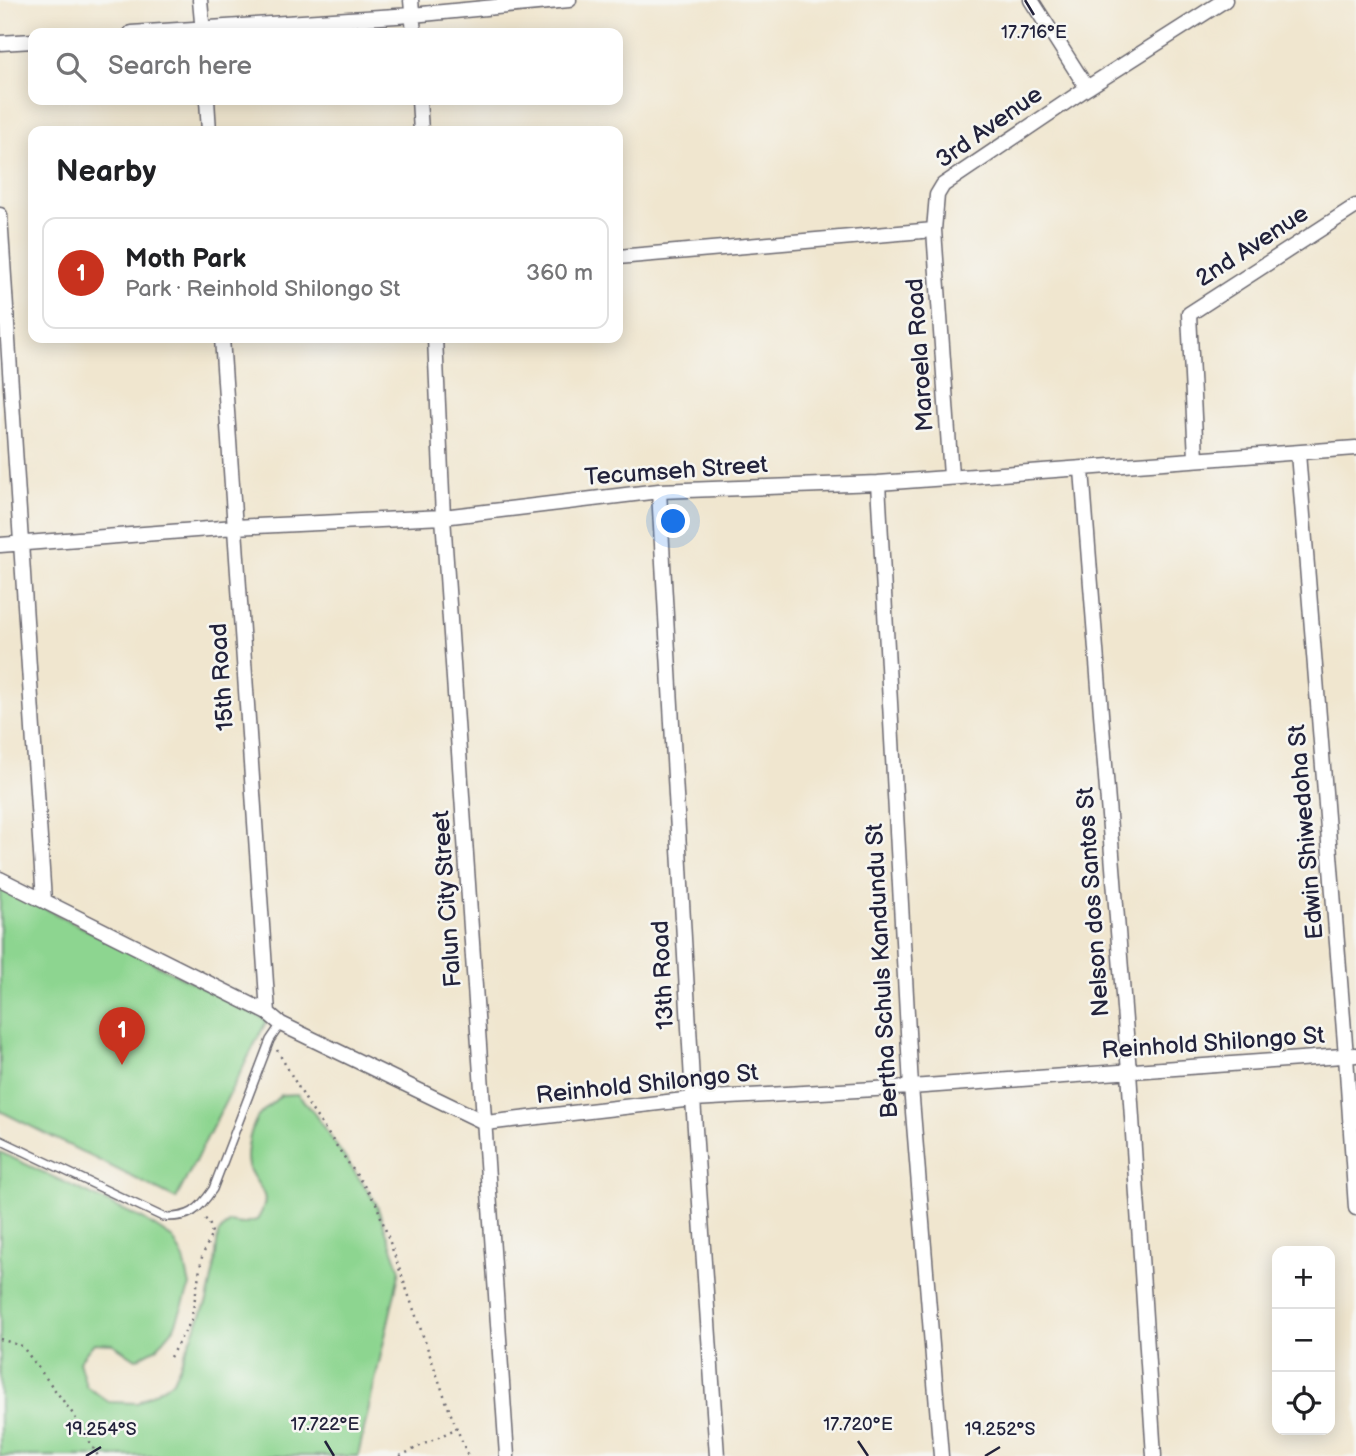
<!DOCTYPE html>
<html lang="en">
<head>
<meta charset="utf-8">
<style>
	body { margin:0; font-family:"Balsamiq Sans",sans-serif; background:#f6f6f6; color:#202124 }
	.controls { position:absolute; right:21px; bottom:21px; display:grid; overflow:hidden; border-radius:14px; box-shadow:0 4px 18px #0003 }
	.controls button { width:63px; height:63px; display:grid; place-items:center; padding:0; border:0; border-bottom:2px solid #e0e0e0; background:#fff; color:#202124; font:35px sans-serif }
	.you { position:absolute; left:674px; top:522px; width:24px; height:24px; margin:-18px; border:5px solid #fff; border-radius:50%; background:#1a73e8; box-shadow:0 0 0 10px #1a73e833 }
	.badge { display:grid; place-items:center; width:46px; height:46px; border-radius:50%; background:#c8321e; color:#fff; font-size:23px; font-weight:700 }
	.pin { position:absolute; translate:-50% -58px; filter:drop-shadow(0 2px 4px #0008) }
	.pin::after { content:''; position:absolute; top:37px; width:24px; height:21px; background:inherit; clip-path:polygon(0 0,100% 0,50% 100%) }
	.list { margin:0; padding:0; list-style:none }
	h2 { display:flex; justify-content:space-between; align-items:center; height:91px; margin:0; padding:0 28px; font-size:30px }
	h2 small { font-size:23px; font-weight:400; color:#757577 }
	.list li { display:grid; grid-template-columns:46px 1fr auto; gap:21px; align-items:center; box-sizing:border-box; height:112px; margin:0 14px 14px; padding:0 14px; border:2px solid #e0e0e0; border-radius:14px }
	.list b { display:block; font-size:26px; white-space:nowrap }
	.list p { margin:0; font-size:23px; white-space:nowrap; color:#757577 }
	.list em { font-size:23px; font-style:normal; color:#757577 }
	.icon { flex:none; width:38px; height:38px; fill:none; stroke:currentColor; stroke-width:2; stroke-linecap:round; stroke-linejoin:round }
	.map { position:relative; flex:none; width:1356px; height:1456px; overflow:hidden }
	.search { position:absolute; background:#fff; box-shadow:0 4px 18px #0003; left:28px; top:28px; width:595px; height:77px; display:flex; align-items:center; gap:18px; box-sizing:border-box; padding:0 24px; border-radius:14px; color:#757577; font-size:26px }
	.panel { position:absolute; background:#fff; box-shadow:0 4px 18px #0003; left:28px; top:126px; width:595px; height:217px; border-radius:14px }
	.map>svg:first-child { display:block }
	.green { fill:#8dd590; stroke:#587c66; stroke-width:2 }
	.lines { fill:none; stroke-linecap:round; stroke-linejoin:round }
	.service-casing { stroke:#6a676f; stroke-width:10 }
	.minor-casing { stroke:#6a676f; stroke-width:17 }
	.path { stroke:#6a676f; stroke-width:2.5; stroke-dasharray:2 5; stroke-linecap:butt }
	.service { stroke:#fff; stroke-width:7 }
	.minor { stroke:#fff; stroke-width:14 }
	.ticks { fill:none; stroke:#22223b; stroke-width:2.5 }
	.labels { text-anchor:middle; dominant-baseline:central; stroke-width:5; stroke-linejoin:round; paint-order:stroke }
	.street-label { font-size:24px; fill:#22223b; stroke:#f6f6f2 }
	.ticks-label { font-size:18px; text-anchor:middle; fill:#22223b; stroke:#f6f6f2; stroke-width:5; stroke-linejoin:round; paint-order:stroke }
</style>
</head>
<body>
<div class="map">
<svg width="1356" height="1456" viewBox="0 0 1356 1456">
	<rect width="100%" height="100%" fill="#f6f6f2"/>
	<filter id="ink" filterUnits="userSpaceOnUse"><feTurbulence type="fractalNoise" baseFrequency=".0143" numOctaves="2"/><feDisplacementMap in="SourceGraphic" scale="14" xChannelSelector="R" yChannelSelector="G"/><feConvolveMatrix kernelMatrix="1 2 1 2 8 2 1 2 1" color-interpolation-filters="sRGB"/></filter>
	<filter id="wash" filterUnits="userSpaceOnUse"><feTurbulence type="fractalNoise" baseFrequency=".00686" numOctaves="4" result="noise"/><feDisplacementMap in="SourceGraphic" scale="28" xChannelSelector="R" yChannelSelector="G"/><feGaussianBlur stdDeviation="1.57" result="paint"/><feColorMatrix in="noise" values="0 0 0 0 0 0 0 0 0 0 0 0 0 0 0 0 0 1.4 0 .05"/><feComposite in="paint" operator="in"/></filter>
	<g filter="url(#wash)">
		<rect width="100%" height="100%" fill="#f0e6cf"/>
		<!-- green -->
		<path class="green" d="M0 886 267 1020 176 1199 0 1111Z
			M297 1094 311 1109 376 1203 400 1270 358 1456H0V1152L143 1219 173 1239 184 1259 190 1286 174 1328 157 1348 136 1359 113 1344 94 1343 79 1361 86 1386 109 1402 137 1403 173 1381 207 1301 215 1265 218 1234 229 1222 241 1224 257 1220C273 1195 261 1192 250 1171 243 1158 250 1131 257 1118 263 1110 274 1102 281 1095Z"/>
	</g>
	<g filter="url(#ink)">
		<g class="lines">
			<!-- service casing -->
			<g class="service-casing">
				<path id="service" d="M0 1140 163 1217C190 1218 198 1211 213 1189L270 1040 281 1024"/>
			</g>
			<!-- minor casing -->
			<g class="minor-casing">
				<path id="minor" d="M200 0 203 33
					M411 0 414 33
					M1031 0 1087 88
					M131 33 412 15 569 0
					M0 43 33 41
					M207 100 209 131
					M419 100 421 131
					M0 215 44 901
					M618 257 934 230
					M222 338 268 1013
					M435 338 443 517 507 1456
					M1298 453 1346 1056 1356 1208
					M1196 458 1189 314 1356 206
					M1082 470 1129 1072 1154 1456
					M951 476 934 230 937 195 943 185 1087 88 1225 0
					M878 483 911 1087 941 1456
					M659 491 693 1099 717 1456
					M0 545 235 527 443 517 659 491 878 483 1356 448
					M0 879 268 1013 281 1024 486 1123 693 1099 911 1087 1356 1055"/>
			</g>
			<!-- path -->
			<path class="path" d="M277 1050 311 1109 376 1203 450 1412 468 1456
				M0 1339 22 1346 73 1414 98 1456
				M170 1357 191 1321 202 1257 212 1233 209 1222 204 1218
				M400 1456 457 1428"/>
			<!-- service -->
			<use href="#service" class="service"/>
			<!-- minor -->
			<use href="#minor" class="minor"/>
		</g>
	</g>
	<!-- ticks -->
	<path class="ticks" d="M1025 0 1034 15M325 1441 334 1456M858 1441 868 1456M86 1456 101 1447M985 1456 1000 1447"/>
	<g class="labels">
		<!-- street labels -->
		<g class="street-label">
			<text transform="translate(989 127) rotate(-35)">3rd Avenue</text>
			<text transform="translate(1252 246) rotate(-33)">2nd Avenue</text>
			<text transform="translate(920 355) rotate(-94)">Maroela Road</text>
			<text transform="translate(676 471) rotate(-4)">Tecumseh Street</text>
			<text transform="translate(222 677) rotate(-94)">15th Road</text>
			<text transform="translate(1306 832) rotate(-95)">Edwin Shiwedoha St</text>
			<text transform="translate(447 899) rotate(-94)">Falun City Street</text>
			<text transform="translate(1093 902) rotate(-94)">Nelson dos Santos St</text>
			<text transform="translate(882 971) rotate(-93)">Bertha Schuls Kandundu St</text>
			<text transform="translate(663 975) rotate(-93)">13th Road</text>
			<text transform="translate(1213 1043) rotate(-4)">Reinhold Shilongo St</text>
			<text transform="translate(647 1084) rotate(-6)">Reinhold Shilongo St</text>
		</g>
	</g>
	<g class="ticks-label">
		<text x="1034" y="38">17.716°E</text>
		<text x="325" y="1430">17.722°E</text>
		<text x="858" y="1430">17.720°E</text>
		<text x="101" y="1435">19.254°S</text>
		<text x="1000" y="1435">19.252°S</text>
	</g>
</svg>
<div class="controls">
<button>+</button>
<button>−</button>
<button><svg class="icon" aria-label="locate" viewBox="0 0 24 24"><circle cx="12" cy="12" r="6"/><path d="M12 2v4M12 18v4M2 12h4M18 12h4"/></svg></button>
</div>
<div class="you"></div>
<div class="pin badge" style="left:122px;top:1065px">1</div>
<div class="search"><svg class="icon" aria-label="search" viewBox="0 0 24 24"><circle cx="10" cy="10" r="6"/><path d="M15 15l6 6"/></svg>Search here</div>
<section class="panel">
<h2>Nearby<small></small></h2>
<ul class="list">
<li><span class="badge">1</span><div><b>Moth Park</b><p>Park · Reinhold Shilongo St</p></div><em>360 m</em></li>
</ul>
</section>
</div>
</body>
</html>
